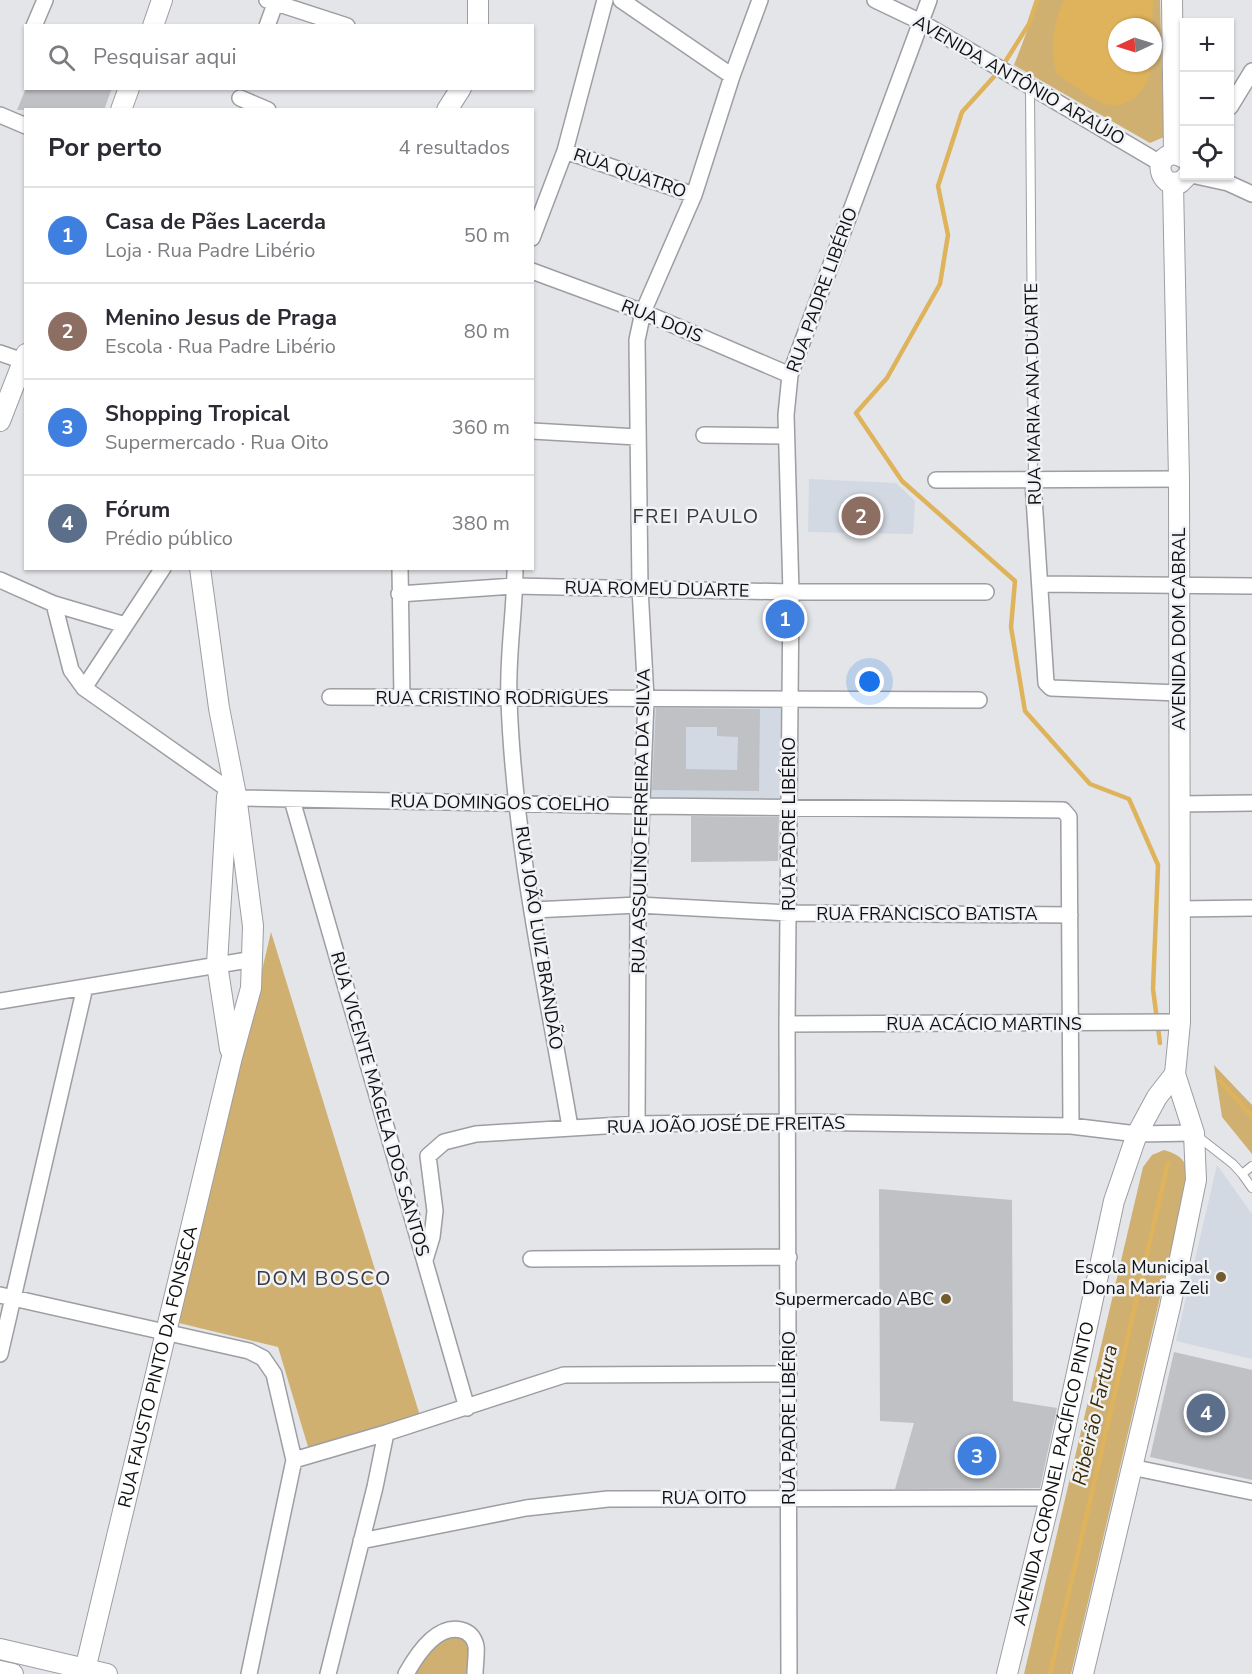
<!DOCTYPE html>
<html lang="pt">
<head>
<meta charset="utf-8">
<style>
	body { margin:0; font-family:"Nunito Sans",sans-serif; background:#f2f2f3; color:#2b2b33 }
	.controls { position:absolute; right:18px; top:18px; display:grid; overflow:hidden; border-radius:0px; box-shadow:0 2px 4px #0004 }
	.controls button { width:54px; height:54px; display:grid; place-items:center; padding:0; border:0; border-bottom:2px solid #e1e1e2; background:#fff; color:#2b2b33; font:30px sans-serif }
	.compass { position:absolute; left:1108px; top:18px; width:54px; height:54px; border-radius:50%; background:#fff; box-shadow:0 2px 4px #0004; rotate:266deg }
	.you { position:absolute; left:870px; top:682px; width:21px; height:21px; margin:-15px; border:4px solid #fff; border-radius:50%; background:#1a73e8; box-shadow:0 0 0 9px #1a73e833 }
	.badge { display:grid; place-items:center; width:39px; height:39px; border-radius:50%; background:#0b8043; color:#fff; font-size:20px; font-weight:700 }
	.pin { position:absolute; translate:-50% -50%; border:3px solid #fff; box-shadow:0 2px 6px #0006 }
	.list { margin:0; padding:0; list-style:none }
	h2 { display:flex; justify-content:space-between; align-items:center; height:78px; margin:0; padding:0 24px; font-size:26px }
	h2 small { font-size:20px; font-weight:400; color:#7c7c81 }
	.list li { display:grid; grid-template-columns:39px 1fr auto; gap:18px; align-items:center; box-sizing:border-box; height:96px; padding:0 24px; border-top:2px solid #e1e1e2 }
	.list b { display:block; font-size:22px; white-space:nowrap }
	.list p { margin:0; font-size:20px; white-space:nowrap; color:#7c7c81 }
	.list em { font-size:20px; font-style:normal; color:#7c7c81 }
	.icon { flex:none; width:33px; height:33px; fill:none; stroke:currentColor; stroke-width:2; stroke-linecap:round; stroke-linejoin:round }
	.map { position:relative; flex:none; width:1252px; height:1674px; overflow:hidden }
	.search { position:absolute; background:#fff; box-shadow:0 2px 4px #0004; left:24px; top:24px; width:510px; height:66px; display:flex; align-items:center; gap:15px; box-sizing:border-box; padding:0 21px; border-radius:0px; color:#7c7c81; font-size:22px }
	.panel { position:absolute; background:#fff; box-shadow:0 2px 4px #0004; left:24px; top:108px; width:510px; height:462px; border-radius:0px }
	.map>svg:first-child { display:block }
	.built { fill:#d2d9e3 }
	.green { fill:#d0b071; fill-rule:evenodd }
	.water { fill:#deb35b }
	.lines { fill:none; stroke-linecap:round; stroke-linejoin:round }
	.stream { stroke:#deb35b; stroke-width:4.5 }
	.building { fill:#bfc1c5; fill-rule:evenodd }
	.service-casing { stroke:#9c9ea2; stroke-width:10 }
	.minor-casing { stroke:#9c9ea2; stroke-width:18 }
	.tertiary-casing { stroke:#9c9ea2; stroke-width:22 }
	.service { stroke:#fff; stroke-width:8 }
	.minor { stroke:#fff; stroke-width:15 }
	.tertiary { stroke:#fff; stroke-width:20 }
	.poi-dot { fill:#735b2c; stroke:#f0f2f6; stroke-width:2 }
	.labels { text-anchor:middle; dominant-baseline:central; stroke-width:5; stroke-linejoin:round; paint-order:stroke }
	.street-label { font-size:18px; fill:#0f1011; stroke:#f0f2f6 }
	.poi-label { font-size:18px; fill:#0f1011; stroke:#f0f2f6; text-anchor:end }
	.neighbourhood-label { font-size:20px; letter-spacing:1.5px; fill:#37393c; stroke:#f0f2f6 }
	.water-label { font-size:20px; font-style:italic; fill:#3c2b02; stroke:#f0f2f6 }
</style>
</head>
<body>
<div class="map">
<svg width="1252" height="1674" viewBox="0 0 1252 1674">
	<rect width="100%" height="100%" fill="#e3e5e9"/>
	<!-- built -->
	<path class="built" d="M809 479 896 483 915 501 913 534 808 532Z
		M649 705 781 706 780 799 648 798Z
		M1217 1165 1252 1214V1359L1176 1341Z"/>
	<!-- green -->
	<path class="green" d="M1039 0H1160L1164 137 1150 143 1014 65ZM1117 27H1153V63H1117Z
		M271 932 421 1419 309 1450 278 1347 179 1323Z
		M1214 1065 1252 1105V1154L1222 1117Z
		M1164 1150C1180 1155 1185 1159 1189 1175L1071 1674H1024L1143 1167 1152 1155Z
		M454 1629 473 1643 474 1674H407L435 1637Z"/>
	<!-- water -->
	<path class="water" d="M1064 0H1153L1152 27H1117V63H1151C1151 84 1134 108 1110 105 1096 103 1069 82 1057 74 1049 49 1053 24 1064 0Z"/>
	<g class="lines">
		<!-- stream -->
		<path class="stream" d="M1037 0 1029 24 1000 70 962 112 938 186 948 235 940 284 887 378 856 413 902 481 1015 581 1011 627 1025 711 1090 784 1129 799 1158 865 1153 989 1160 1043
			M1220 1081 1252 1116
			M1050 1674 1168 1163"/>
	</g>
	<!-- building -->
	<path class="building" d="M26 88H112L104 110H17Z
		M656 708 760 709 759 791 652 790ZM686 727H717V736L738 737 737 770 686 769Z
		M691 816 779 817 778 861 691 862Z
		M879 1189 1012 1200 1013 1401 1057 1408 1040 1488 895 1489 914 1423 880 1421Z
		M1174 1352 1252 1370V1480L1150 1457Z"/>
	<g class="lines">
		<!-- service casing -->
		<g class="service-casing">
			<path id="service" d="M1030 88 1033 482
				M1196 1135 1233 1164 1242 1174 1252 1166
				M1242 1174 1252 1188"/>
		</g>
		<!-- minor casing -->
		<g class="minor-casing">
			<path id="minor" d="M267 0 347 26
				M621 0 732 76
				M875 0 921 22 1160 163
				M34 26 45 0
				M267 26 275 4
				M240 98 268 110
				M1230 107 1252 71
				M0 115 26 126
				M565 151 694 195
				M1196 176 1228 183 1252 194
				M532 238 565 151 605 0
				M532 271 643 312 790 375
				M0 353 23 361
				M532 431 637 437
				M704 435 786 436
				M936 480 1179 479
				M1033 482 1046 683 1051 688 1179 693
				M400 568 402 698
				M515 568C515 612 507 656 509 700 514 843 546 986 570 1127
				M0 580 54 604 125 625
				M1041 584 1252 586
				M399 594 515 586 791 592H986
				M54 604 71 670 84 688 236 795 244 798 643 806 1063 810 1069 817 1071 1126
				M84 688 163 568
				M330 697 979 700
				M292 800 467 1408
				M1179 804 1252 803
				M1178 909 1252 908
				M533 910 638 905 788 913 1070 915
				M0 1001 254 959
				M787 1024 1180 1022
				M637 1124 638 905 646 699 640 588 637 340 643 312 694 195 732 76 760 0
				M531 1259 789 1257
				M425 1260 432 1237 435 1211 428 1156 444 1142 476 1134 637 1124 790 1122 1071 1126 1137 1134 1194 1133
				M0 1295 249 1351 263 1358 274 1374 294 1460 249 1674
				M0 1354 85 987
				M294 1460 386 1433 564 1375 789 1374
				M1131 1467 1252 1492
				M361 1541 526 1508 608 1499 1050 1498
				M328 1674 375 1487 386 1433
				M406 1674C416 1656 436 1624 461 1630 469 1632 474 1637 476 1646 477 1654 475 1665 475 1674
				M789 1674 787 1024 791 592 786 415 790 375 929 0"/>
		</g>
		<!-- tertiary casing -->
		<g class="tertiary-casing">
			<g id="tertiary">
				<path d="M478 0V26"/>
				<path d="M1172 0 1174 154"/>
				<path d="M153 26 162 0"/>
				<path d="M121 110 129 88"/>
				<path d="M447 110 461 88"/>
				<path d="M1184 158C1166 146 1151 168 1168 182L1180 183 1187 176"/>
				<path d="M0 421 26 354"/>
				<path d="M227 797 217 964 230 1049"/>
				<path d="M0 1649 107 1674"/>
				<path d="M0 1671 13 1674"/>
				<path id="s1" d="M84 1674 232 1057 251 988 253 926 236 795 219 708 200 568"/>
				<path id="s2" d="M1007 1674 1050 1498 1114 1201 1137 1134 1157 1097 1175 1074"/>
				<path d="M1083 1674 1170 1307 1196 1180 1194 1133 1175 1074 1180 1022 1179 479 1173 184"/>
			</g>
		</g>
		<!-- service -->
		<use href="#service" class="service"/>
		<!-- minor -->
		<use href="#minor" class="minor"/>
		<!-- tertiary -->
		<use href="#tertiary" class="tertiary"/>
	</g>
	<!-- markers -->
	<g class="poi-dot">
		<circle cx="1221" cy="1277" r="6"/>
		<circle cx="946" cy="1299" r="6"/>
	</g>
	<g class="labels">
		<!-- street labels -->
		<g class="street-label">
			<text transform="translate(1019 80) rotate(30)">AVENIDA ANTÔNIO ARAÚJO</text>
			<text transform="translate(630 173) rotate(19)">RUA QUATRO</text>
			<text transform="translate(822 290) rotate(-70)">RUA PADRE LIBÉRIO</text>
			<text transform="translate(662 321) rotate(22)">RUA DOIS</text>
			<text transform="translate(1033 394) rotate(-91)">RUA MARIA ANA DUARTE</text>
			<text transform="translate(657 589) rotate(1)">RUA ROMEU DUARTE</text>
			<text transform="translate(1179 629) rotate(-90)">AVENIDA DOM CABRAL</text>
			<text x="492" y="698">RUA CRISTINO RODRIGUES</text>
			<text transform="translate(500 803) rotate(1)">RUA DOMINGOS COELHO</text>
			<text transform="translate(641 821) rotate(-89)">RUA ASSULINO FERREIRA DA SILVA</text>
			<text transform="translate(789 824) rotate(-90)">RUA PADRE LIBÉRIO</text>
			<text x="927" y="914">RUA FRANCISCO BATISTA</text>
			<text transform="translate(539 938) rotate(81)">RUA JOÃO LUIZ BRANDÃO</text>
			<text x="984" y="1024">RUA ACÁCIO MARTINS</text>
			<text transform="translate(380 1104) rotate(74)">RUA VICENTE MAGELA DOS SANTOS</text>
			<text transform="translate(726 1125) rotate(-1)">RUA JOÃO JOSÉ DE FREITAS</text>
			<text stroke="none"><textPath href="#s1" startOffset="316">RUA FAUSTO PINTO DA FONSECA</textPath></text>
			<text transform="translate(789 1418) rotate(-90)">RUA PADRE LIBÉRIO</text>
			<text stroke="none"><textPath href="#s2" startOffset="206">AVENIDA CORONEL PACÍFICO PINTO</textPath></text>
			<text x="704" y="1498">RUA OITO</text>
		</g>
		<!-- poi labels -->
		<g class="poi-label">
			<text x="1209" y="1267">Escola Municipal<tspan x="1209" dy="21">Dona Maria Zeli</tspan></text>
			<text x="934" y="1299">Supermercado ABC</text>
		</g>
		<!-- neighbourhood labels -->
		<g class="neighbourhood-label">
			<text x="696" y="516">FREI PAULO</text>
			<text x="324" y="1278">DOM BOSCO</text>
		</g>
		<!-- water labels -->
		<g class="water-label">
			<text transform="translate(1095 1415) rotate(-77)">Ribeirão Fartura</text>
		</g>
	</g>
</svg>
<div class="controls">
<button>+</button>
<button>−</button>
<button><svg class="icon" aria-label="locate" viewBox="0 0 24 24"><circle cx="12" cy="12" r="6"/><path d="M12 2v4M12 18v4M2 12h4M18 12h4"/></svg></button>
</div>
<svg class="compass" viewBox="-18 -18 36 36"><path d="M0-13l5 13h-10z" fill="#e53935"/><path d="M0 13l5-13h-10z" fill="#7c7c81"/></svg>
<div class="you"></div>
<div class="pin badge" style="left:785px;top:619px;background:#3f7fe0">1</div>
<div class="pin badge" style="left:861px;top:516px;background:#8d6e63">2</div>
<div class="pin badge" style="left:977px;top:1456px;background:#3f7fe0">3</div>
<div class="pin badge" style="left:1206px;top:1413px;background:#5c6f8a">4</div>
<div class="search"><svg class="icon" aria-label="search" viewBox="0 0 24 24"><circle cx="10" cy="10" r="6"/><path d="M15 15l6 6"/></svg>Pesquisar aqui</div>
<section class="panel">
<h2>Por perto<small>4 resultados</small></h2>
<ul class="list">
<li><span class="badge" style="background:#3f7fe0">1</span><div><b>Casa de Pães Lacerda</b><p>Loja · Rua Padre Libério</p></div><em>50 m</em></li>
<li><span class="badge" style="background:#8d6e63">2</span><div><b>Menino Jesus de Praga</b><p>Escola · Rua Padre Libério</p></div><em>80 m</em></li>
<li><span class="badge" style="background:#3f7fe0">3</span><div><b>Shopping Tropical</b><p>Supermercado · Rua Oito</p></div><em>360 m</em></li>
<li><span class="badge" style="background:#5c6f8a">4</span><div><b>Fórum</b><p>Prédio público</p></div><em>380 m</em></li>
</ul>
</section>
</div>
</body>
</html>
